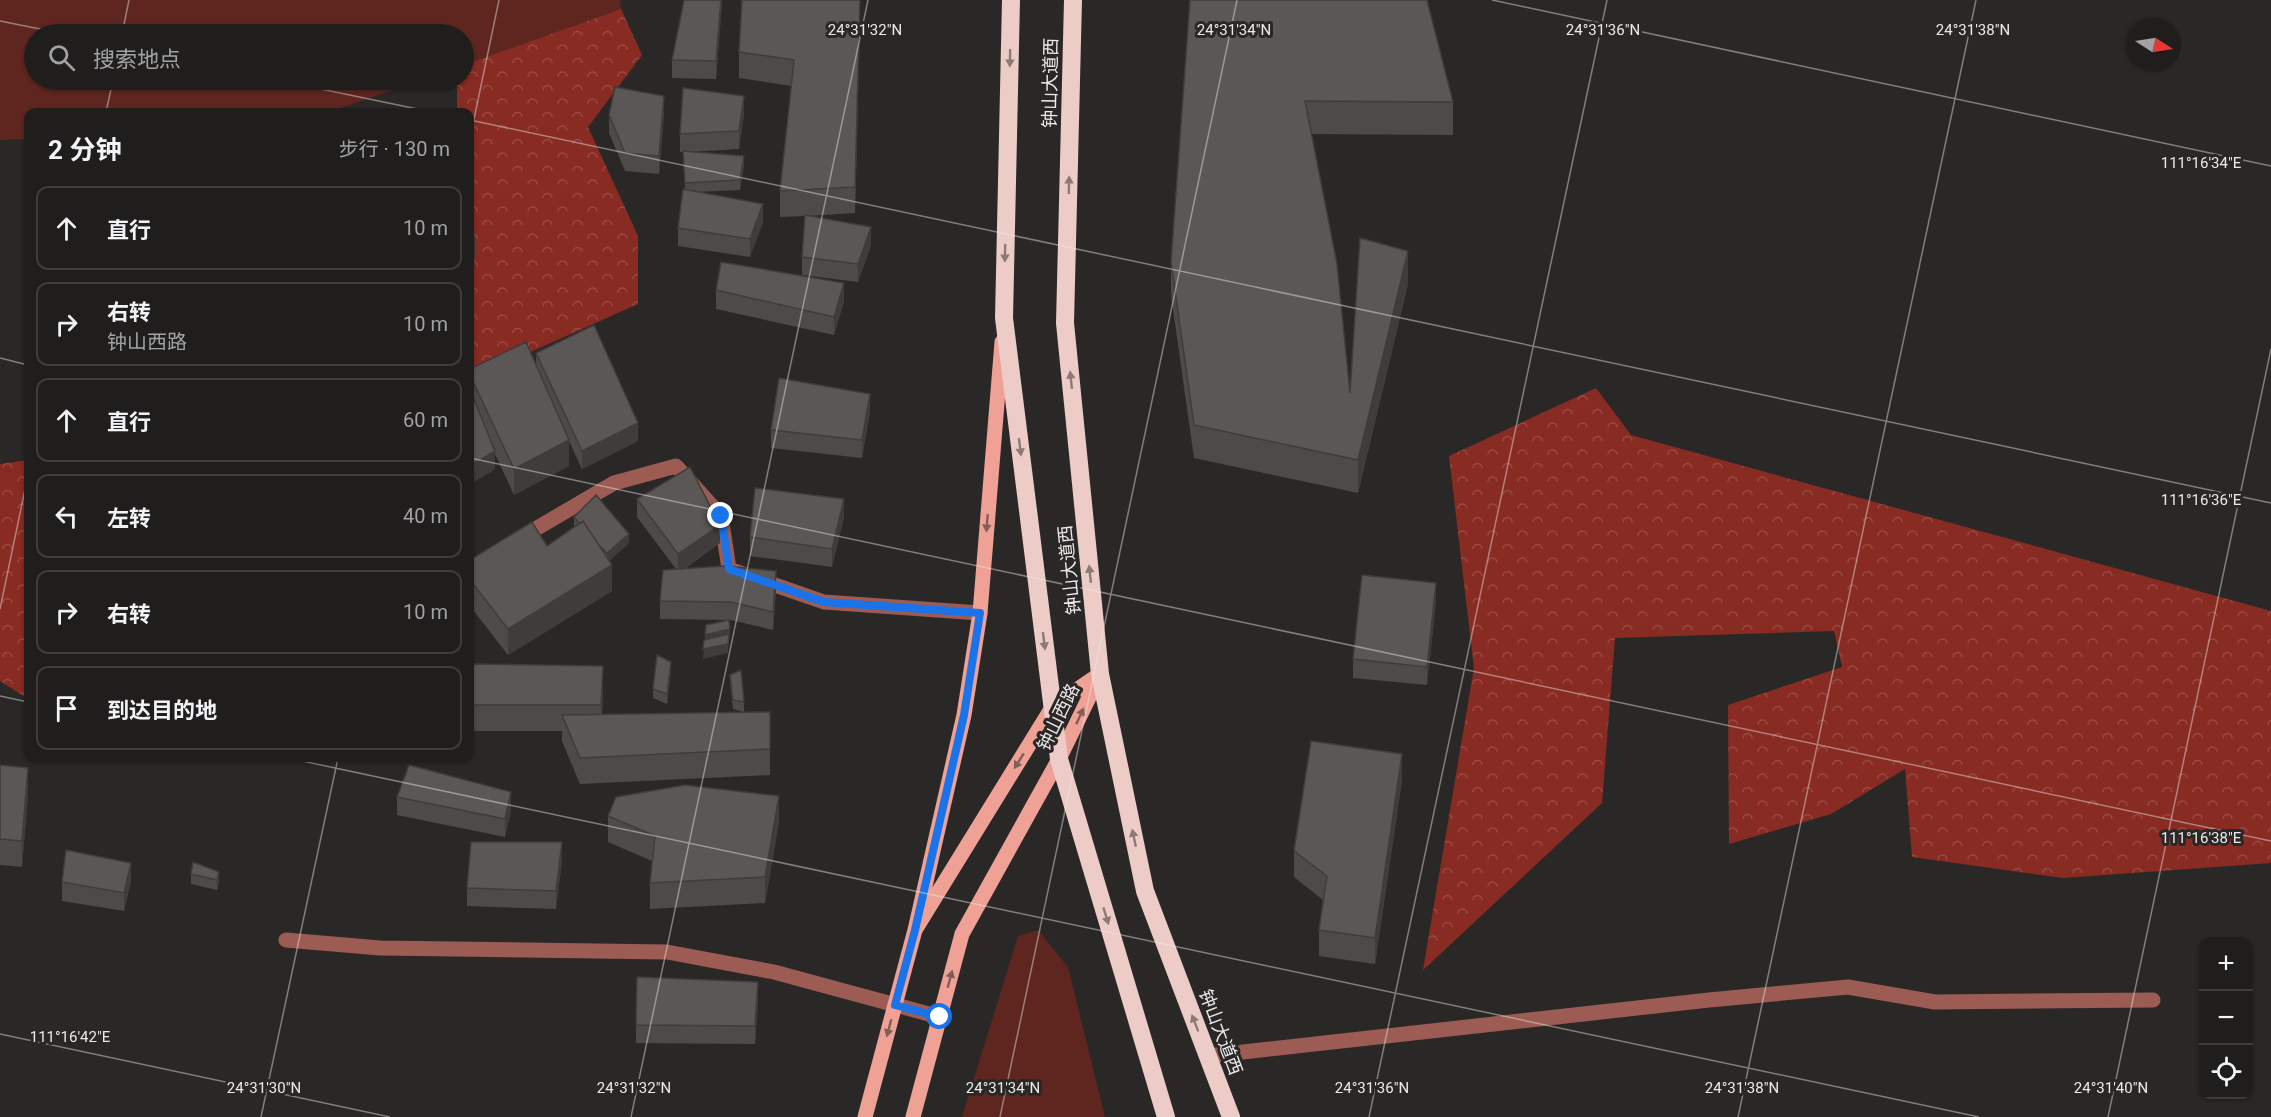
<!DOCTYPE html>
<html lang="zh">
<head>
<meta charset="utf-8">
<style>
	body { margin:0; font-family:Roboto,"Noto Sans SC",sans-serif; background:#2d2b2a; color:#f1f3f6 }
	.controls { position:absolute; right:18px; bottom:18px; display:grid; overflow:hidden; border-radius:12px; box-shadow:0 2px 4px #0004 }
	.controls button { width:54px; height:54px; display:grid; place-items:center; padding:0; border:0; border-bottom:2px solid #3d3c3b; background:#201e1d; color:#f1f3f6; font:30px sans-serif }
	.compass { position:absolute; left:2127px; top:18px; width:54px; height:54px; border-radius:50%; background:#201e1d; box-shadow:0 2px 4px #0004; rotate:102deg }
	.stop { position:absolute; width:18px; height:18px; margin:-14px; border:4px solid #1a73e8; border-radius:50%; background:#fff }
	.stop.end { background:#1a73e8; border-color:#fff; box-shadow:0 2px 6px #0008 }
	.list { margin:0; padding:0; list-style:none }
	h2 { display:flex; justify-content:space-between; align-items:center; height:78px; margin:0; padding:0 24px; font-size:26px }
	h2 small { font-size:20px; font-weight:400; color:#a2a2a4 }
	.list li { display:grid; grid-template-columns:39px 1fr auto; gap:18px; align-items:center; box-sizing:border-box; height:84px; margin:0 12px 12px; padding:0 12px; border:2px solid #3d3c3b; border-radius:12px }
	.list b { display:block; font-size:22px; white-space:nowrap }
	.list p { margin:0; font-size:20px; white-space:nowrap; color:#a2a2a4 }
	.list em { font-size:20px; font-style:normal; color:#a2a2a4 }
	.icon { flex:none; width:33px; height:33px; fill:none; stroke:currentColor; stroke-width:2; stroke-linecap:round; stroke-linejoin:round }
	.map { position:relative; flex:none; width:2271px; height:1117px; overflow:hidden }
	.search { position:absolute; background:#201e1d; box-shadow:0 2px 4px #0004; left:24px; top:24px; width:450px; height:66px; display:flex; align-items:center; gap:15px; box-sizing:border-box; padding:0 21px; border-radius:33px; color:#a2a2a4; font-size:22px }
	.panel { position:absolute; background:#201e1d; box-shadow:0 2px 4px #0004; left:24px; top:108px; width:450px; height:654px; border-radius:12px }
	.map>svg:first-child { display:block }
	.green { fill:#5e261f }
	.forest { fill:url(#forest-crowns) }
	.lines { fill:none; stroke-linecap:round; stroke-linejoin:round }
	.minor { stroke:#9c5c54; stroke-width:15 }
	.major { stroke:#efa195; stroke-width:15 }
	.highway { stroke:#edccc7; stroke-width:18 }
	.wall { fill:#4d4b4a }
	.shaded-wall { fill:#3f3d3c }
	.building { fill:#5a5756; stroke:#3f3d3c; stroke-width:1.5 }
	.oneway { fill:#8c7a77 }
	.oneway2 { fill:#835e58 }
	.route { stroke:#1a73e8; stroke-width:8 }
	.ticks { fill:none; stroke:#ebe9e9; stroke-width:1.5; stroke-opacity:0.45 }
	.labels { text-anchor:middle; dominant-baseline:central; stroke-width:6; stroke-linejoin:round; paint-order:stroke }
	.street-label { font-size:18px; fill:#ebe9e9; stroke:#2a2827 }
	.ticks-label { font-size:15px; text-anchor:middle; fill:#ebe9e9; stroke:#2a2827; stroke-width:6; stroke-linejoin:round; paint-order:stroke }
</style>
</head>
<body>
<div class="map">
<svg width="2271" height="1117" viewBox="0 0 2271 1117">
	<defs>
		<pattern id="forest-crowns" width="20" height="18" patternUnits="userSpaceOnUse" patternTransform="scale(1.5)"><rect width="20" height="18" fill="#882b23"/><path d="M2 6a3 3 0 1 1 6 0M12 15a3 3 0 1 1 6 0" fill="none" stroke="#994a43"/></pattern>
	</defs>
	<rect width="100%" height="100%" fill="#2a2827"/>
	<!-- green -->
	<path class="green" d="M0 0H620L621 9 464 65V34H34V80H422L329 112H28V139L0 140Z
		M1038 930 1068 967 1105 1117H962L1018 936Z"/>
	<!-- forest -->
	<path class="forest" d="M621 9 642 55 588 127 638 236V304L470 379V112H457V80H464V65Z
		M1596 388 1631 435 2271 611V863L2063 878 1912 857 1905 769 1831 814 1729 844 1728 705 1842 667 1834 631 1615 638 1602 803 1423 970 1474 668 1449 456Z
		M28 460V699L0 681V464Z"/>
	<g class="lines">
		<!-- minor -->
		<path class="minor" d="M520 538 614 483 676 466 721 516 729 569 824 602 980 613
			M286 940 380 948 667 952 774 972 940 1017
			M1207 1056 1709 1000 1848 987 1935 1002 2153 1000"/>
		<!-- major -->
		<path class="major" d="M915 930 964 715 980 613 1002 342
			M865 1117 915 930 1053 706 1100 674
			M913 1117 962 934 1059 759 1100 675"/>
		<!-- highway -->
		<path class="highway" d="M1011 0 1004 318 1059 759 1166 1117
			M1073 0 1065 323 1100 674 1145 891 1231 1117"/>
	</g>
	<!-- wall -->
	<path class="wall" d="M722 0 716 79 672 78V60Z
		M1190 0 1453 102V135L1311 134 1350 393 1408 284 1358 493 1194 458 1171 295V262Z
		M860 22 855 213 807 216 871 245 858 282 802 275V257L805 216 780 217V191L791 86 739 78V52Z
		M664 114 659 174 625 171 609 133V115Z
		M744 114 739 149 689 152 744 165 740 190 695 192 763 222 750 257 678 246V228L685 190 683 152H680V134Z
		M716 290 844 301 834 335 716 309Z
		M536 353 638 441 582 469 569 441V466L514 495 495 454V469L470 484V369L536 363Z
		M870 412 862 458 771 448V430Z
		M637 499 720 543 684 569 776 589 773 630 731 620 660 619V601L676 569 637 517Z
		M574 517 629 543 610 560 612 591 508 655 470 606V560L547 546 575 527 574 526Z
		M844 517 832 567 750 556V537Z
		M1436 601 1427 685 1353 678V659Z
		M470 664 603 692 602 714 770 712V775L580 784 562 741V731H470Z
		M671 671 667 704 653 698V689Z
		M730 675 744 702V712L733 709 730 684Z
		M0 765 28 794 22 867 0 865Z
		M1402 780 1375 964 1319 956V930L1323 900 1294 877V851Z
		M397 797 511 810 505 837 397 815Z
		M608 816 779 822 765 903 650 909V883L652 861 608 842Z
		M562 860 556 909 467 906V888Z
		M191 874 219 881 217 890 191 884Z
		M131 881 124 911 62 901V882Z
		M758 1000 755 1044 636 1043V1025Z"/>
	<!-- shaded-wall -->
	<path class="shaded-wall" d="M721 0H722V5L716 79V61Z
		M860 0V22L855 213V187Z
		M664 96V114L659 174V156Z
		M744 96V114L739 149V131Z
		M744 156V165L740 190V180Z
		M763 204V222L750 257V239Z
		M871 227V245L858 282V264Z
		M475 239V257L470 262V244Z
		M1408 251V284L1358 493V460Z
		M844 283V301L834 335V317Z
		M870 394V412L862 458V440Z
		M638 423V441L582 469V451Z
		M569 440V466L514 495V469Z
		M495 451V469L470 484V466Z
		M844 499V517L832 567V549Z
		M720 525V543L678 572V554Z
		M629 534V543L607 563V553Z
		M612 565V591L508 655V629Z
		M776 571V589L773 630V612Z
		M1436 583V601L1427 685V667Z
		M730 629V638H729L728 653 703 659 705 635Z
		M671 662V671L667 704V694Z
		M603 666V692L601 731V705Z
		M1402 754V780L1375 964V938Z
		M28 768V794L22 867V841Z
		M511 792V810L505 837V819Z
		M779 796V822L765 903V877Z
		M562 842V860L556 909V891Z
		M131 863V881L124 911V893Z
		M219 872V881L217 890V880Z
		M758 982V1000L755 1044V1026Z"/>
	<!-- building -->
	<path class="building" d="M684 0H721L716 61 672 60Z
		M742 0H860L855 187 780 191 794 60 739 52Z
		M1190 0H1427L1453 102 1305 101 1337 264 1350 393 1360 238 1408 251 1358 460 1194 425 1171 262Z
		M615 87 664 96 659 156 625 153 609 115Z
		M683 88 744 96 739 131 680 134Z
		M683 151 744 156 740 180 685 183Z
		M683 189 763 204 750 239 678 228Z
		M805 215 871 227 858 264 802 257Z
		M470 232 475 239 470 244Z
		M721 262 844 283 834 317 716 290Z
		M594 325 638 423 582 451 536 353Z
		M526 342 569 440 514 469 470 375V369Z
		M779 378 870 394 862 440 771 430Z
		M470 390 495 451 470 466Z
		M690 467 720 525 678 554 637 499Z
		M755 488 844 499 832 549 750 537Z
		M596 495 629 534 607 553 598 544 583 521 580 524 574 517Z
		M583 521 612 565 508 629 470 580V560L532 522 547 546Z
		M724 566 776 571 773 612 731 602 660 601 663 570Z
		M1362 575 1436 583 1427 667 1353 659Z
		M729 620 730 629 705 635 706 625Z
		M729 634 728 644 703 649 704 640Z
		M657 655 671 662 667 694 653 689Z
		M470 664 603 666 601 705H470Z
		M741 670 744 702 733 700 730 675Z
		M770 712V749L580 758 562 715Z
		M1311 741 1402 754 1375 938 1319 930 1327 876 1294 851Z
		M0 765 28 768 22 841 0 839Z
		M409 765 511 792 505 819 397 797Z
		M685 785 779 796 765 877 650 883 655 836 608 816 616 797Z
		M471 842H562L556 891 467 888Z
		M66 850 131 863 124 893 62 882Z
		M193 862 219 872 217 880 191 874Z
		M637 977 758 982 755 1026 636 1025Z"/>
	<!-- one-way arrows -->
	<defs><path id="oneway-solid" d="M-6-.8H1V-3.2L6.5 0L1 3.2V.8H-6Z" transform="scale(1.5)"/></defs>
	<g class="oneway">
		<use href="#oneway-solid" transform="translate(1010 58) rotate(91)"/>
		<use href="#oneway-solid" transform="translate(1069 185) rotate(-89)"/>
		<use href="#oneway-solid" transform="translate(1005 253) rotate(91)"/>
		<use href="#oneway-solid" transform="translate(1071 380) rotate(-96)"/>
		<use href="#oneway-solid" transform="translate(1020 447) rotate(83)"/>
		<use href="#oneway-solid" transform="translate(1090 574) rotate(-96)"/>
		<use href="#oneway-solid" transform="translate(1044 641) rotate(83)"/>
		<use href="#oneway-solid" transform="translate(1134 838) rotate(-102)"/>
		<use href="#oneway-solid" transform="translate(1106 916) rotate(73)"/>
		<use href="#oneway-solid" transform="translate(1195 1023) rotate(-111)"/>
	</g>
	<g class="oneway2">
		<use href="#oneway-solid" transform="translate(987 523) rotate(95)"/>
		<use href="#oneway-solid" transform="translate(1080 716) rotate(-65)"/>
		<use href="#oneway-solid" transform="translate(1019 761) rotate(122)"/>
		<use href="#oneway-solid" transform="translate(950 979) rotate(-75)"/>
		<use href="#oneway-solid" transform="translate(889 1028) rotate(105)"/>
	</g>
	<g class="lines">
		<!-- route -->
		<path class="route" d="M721 516 729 569 824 602 980 613 964 715 915 930 895 1005 940 1017"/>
	</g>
	<!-- ticks -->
	<path class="ticks" d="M1492 0 2271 166M0 21 65 34M122 34 129 0M277 80 432 112M106 112 113 80M470 120 2271 503M470 138 499 0M0 358 28 365M470 458 2271 841M0 609 28 475M0 696 28 702M288 758 1979 1117M0 1034 390 1117M261 1117 338 758M631 1117 868 0M1000 1117 1237 0M1369 1117 1607 0M1738 1117 1976 0M2108 1117 2271 349"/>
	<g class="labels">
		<!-- street labels -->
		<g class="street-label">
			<text transform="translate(1050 83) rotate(-89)">钟山大道西</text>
			<text transform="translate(1069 570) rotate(-96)">钟山大道西</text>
			<text transform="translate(1058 717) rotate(-64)">钟山西路</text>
			<text transform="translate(1221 1032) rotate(69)">钟山大道西</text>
		</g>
	</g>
	<g class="ticks-label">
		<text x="865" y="35">24°31'32"N</text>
		<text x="1234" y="35">24°31'34"N</text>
		<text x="1603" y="35">24°31'36"N</text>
		<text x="1973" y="35">24°31'38"N</text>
		<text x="2201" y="168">111°16'34"E</text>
		<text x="2201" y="505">111°16'36"E</text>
		<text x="2201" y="843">111°16'38"E</text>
		<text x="70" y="1042">111°16'42"E</text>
		<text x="264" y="1093">24°31'30"N</text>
		<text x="634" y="1093">24°31'32"N</text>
		<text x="1003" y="1093">24°31'34"N</text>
		<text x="1372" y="1093">24°31'36"N</text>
		<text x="1742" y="1093">24°31'38"N</text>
		<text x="2111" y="1093">24°31'40"N</text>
	</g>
</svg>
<div class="controls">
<button>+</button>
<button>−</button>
<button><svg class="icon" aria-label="locate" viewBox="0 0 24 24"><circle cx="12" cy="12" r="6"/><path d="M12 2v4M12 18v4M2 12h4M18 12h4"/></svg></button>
</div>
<svg class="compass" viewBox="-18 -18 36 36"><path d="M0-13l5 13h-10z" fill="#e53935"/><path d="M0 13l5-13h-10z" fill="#a2a2a4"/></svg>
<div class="stop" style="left:940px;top:1017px"></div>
<div class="stop end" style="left:721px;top:516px"></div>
<div class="search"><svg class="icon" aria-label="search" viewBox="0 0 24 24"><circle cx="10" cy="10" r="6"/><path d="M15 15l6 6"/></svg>搜索地点</div>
<section class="panel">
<h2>2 分钟<small>步行 · 130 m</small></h2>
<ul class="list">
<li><svg class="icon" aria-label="ahead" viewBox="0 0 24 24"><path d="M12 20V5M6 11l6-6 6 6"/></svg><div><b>直行</b></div><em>10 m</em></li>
<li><svg class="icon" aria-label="right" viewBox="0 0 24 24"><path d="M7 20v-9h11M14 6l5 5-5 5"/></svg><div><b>右转</b><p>钟山西路</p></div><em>10 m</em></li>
<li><svg class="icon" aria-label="ahead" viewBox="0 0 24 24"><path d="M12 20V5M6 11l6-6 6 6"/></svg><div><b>直行</b></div><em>60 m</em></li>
<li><svg class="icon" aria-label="left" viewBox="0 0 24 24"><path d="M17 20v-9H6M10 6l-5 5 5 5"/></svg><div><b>左转</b></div><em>40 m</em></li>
<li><svg class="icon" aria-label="right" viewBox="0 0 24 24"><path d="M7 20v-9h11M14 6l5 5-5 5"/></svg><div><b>右转</b></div><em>10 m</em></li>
<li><svg class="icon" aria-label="arrive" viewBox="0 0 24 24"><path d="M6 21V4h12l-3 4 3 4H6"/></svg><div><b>到达目的地</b></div></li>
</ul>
</section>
</div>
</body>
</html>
